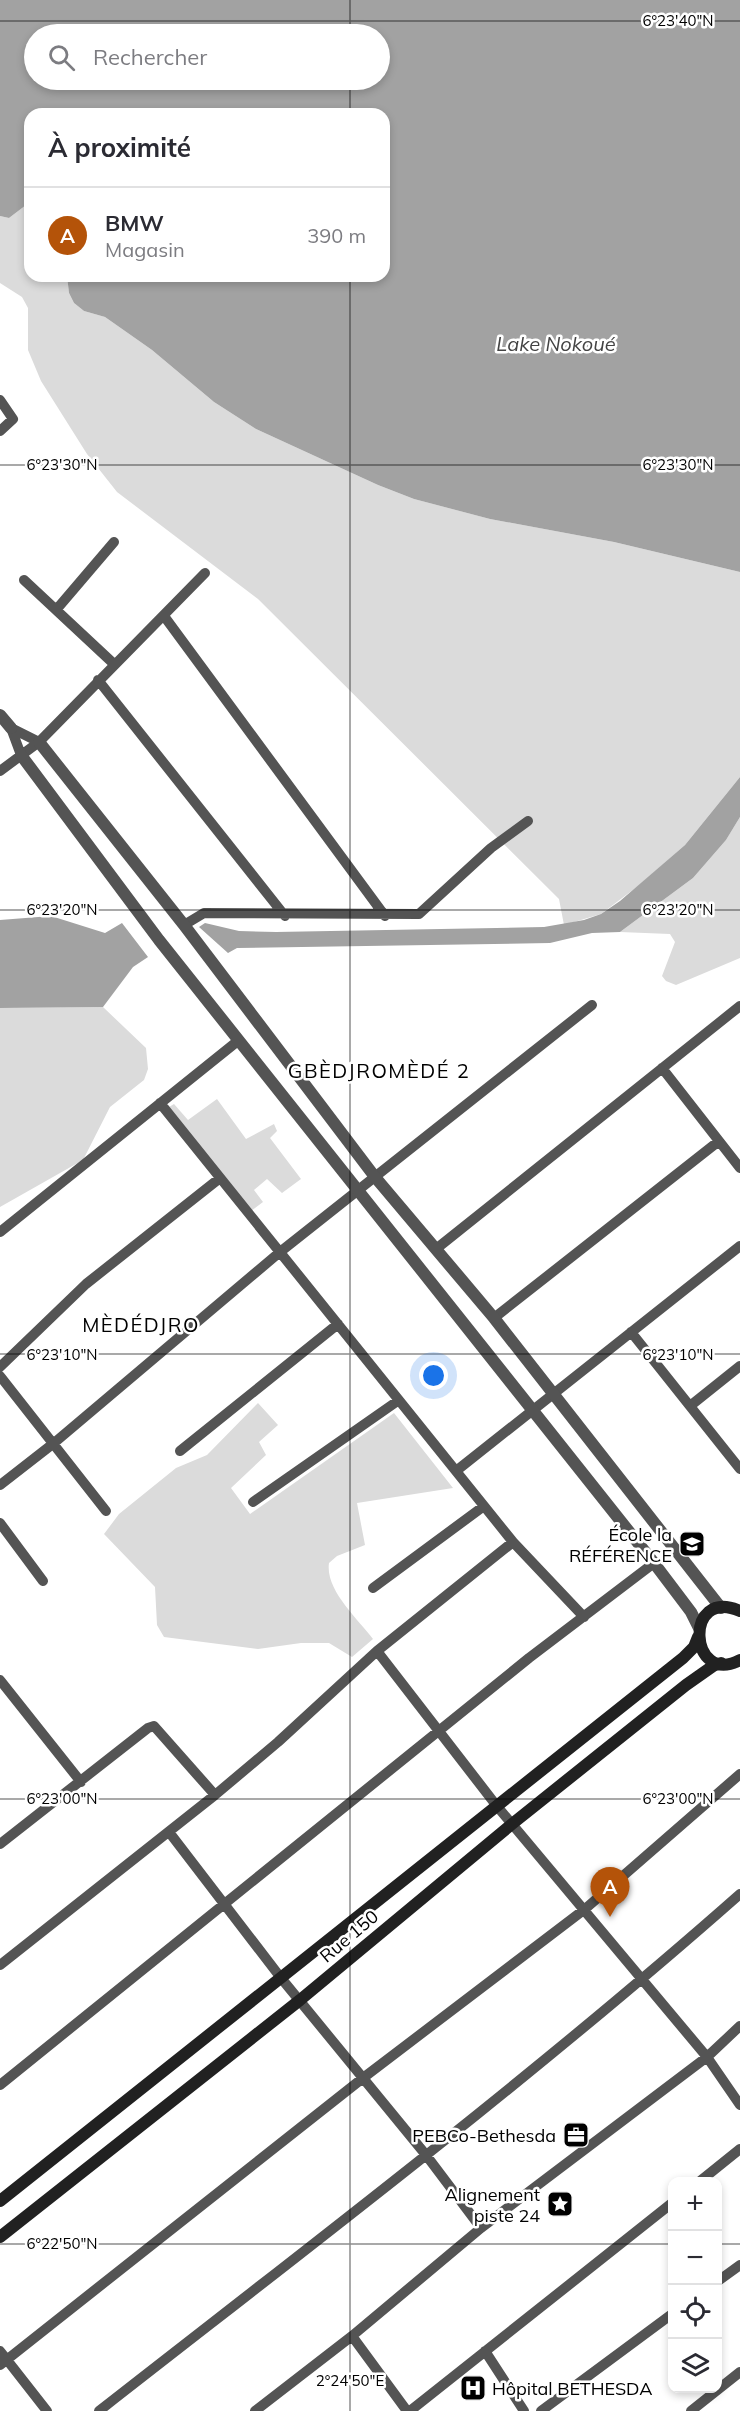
<!DOCTYPE html>
<html lang="fr">
<head>
<meta charset="utf-8">
<style>
	body { margin:0; font-family:Mulish,sans-serif; background:#f7f7f7; color:#2b2b33 }
	.controls { position:absolute; right:18px; bottom:18px; display:grid; overflow:hidden; border-radius:12px; box-shadow:0 3px 9px #0003 }
	.controls button { width:54px; height:54px; display:grid; place-items:center; padding:0; border:0; border-bottom:2px solid #e1e1e2; background:#fff; color:#2b2b33; font:30px sans-serif }
	.you { position:absolute; left:434px; top:1376px; width:21px; height:21px; margin:-15px; border:4px solid #fff; border-radius:50%; background:#1a73e8; box-shadow:0 0 0 9px #1a73e833 }
	.badge { display:grid; place-items:center; width:39px; height:39px; border-radius:50%; background:#b45309; color:#fff; font-size:20px; font-weight:700 }
	.pin { position:absolute; translate:-50% -50px; filter:drop-shadow(0 2px 3px #0008) }
	.pin::after { content:''; position:absolute; top:32px; width:21px; height:18px; background:inherit; clip-path:polygon(0 0,100% 0,50% 100%) }
	.list { margin:0; padding:0; list-style:none }
	h2 { display:flex; justify-content:space-between; align-items:center; height:78px; margin:0; padding:0 24px; font-size:26px }
	h2 small { font-size:20px; font-weight:400; color:#7c7c81 }
	.list li { display:grid; grid-template-columns:39px 1fr auto; gap:18px; align-items:center; box-sizing:border-box; height:96px; padding:0 24px; border-top:2px solid #e1e1e2 }
	.list b { display:block; font-size:22px; white-space:nowrap }
	.list p { margin:0; font-size:20px; white-space:nowrap; color:#7c7c81 }
	.list em { font-size:20px; font-style:normal; color:#7c7c81 }
	.icon { flex:none; width:33px; height:33px; fill:none; stroke:currentColor; stroke-width:2; stroke-linecap:round; stroke-linejoin:round }
	.map { position:relative; flex:none; width:740px; height:2411px; overflow:hidden }
	.search { position:absolute; background:#fff; box-shadow:0 3px 9px #0003; left:24px; top:24px; width:366px; height:66px; display:flex; align-items:center; gap:15px; box-sizing:border-box; padding:0 21px; border-radius:33px; color:#7c7c81; font-size:22px }
	.panel { position:absolute; background:#fff; box-shadow:0 3px 9px #0003; left:24px; top:108px; width:366px; height:174px; border-radius:18px }
	.map>svg:first-child { display:block }
	.green { fill:#dbdbdb }
	.water { fill:#a2a2a2; fill-rule:evenodd }
	.lines { fill:none; stroke-linecap:round; stroke-linejoin:round }
	.minor { stroke:#545454; stroke-width:10 }
	.tertiary { stroke:#545454; stroke-width:12 }
	.secondary { stroke:#212121; stroke-width:12 }
	.ticks { fill:none; stroke:#000; stroke-width:1.5; stroke-opacity:0.45 }
	.labels { text-anchor:middle; dominant-baseline:central; stroke-width:5; stroke-linejoin:round; paint-order:stroke }
	.poi-label { font-size:18px; fill:#000; stroke:#fff; text-anchor:end }
	.street-label { font-size:18px; fill:#000; stroke:#fff }
	.water-label { font-size:20px; font-style:italic; fill:#434343; stroke:#fff }
	.neighbourhood-label { font-size:20px; letter-spacing:1.5px; fill:#000; stroke:#fff }
	.ticks-label { font-size:15px; text-anchor:middle; fill:#000; stroke:#fff; stroke-width:5; stroke-linejoin:round; paint-order:stroke }
</style>
</head>
<body>
<div class="map">
<svg width="740" height="2411" viewBox="0 0 740 2411">
	<rect width="100%" height="100%" fill="#fff"/>
	<!-- green -->
	<path class="green" d="M30 202V276H67L69 293 74 303 84 311 105 317 152 350 214 402 256 429 378 485 414 499 490 519 614 542 740 572V777L685 845 638 886 601 914 564 925 559 899 258 599 117 492 87 454 41 381 28 350V308L22 297 0 283V216L9 218Z
		M740 817V958L676 985 666 981 662 976 675 942 670 934 620 932 693 878 726 840Z
		M103 1007 146 1048 148 1069 144 1080 110 1107 83 1160 0 1207V1008Z
		M217 1099 246 1139 274 1124 277 1131 270 1138 301 1179 282 1193 267 1179 254 1190 263 1202 251 1211 169 1107 174 1104 188 1120Z
		M258 1403 278 1425 259 1442 266 1455 231 1488 250 1514 394 1413 453 1488 357 1503 365 1545 337 1556 329 1563C325 1590 358 1619 373 1639L352 1657 329 1643H301L258 1649 164 1637 157 1625 155 1587 104 1534 119 1514 176 1468 207 1455Z"/>
	<!-- water -->
	<path class="water" d="M0 0H740V572L614 542 490 519 414 499 378 485 256 429 214 402 152 350 105 317 84 311 74 303 69 293 67 276H384V114H30V202L9 218 0 216ZM34 34H380V80H34Z
		M740 777V817L726 840 693 878 620 932 592 933 550 943 237 948 228 953 199 927 205 923 239 931 276 932 544 927 584 920 601 914 620 901 685 845Z
		M51 916 105 933 122 923 148 957 133 967 103 1007 0 1008V920Z"/>
	<g class="lines">
		<!-- minor -->
		<path class="minor" d="M0 400 13 419 0 431
			M24 580 114 664
			M56 610 114 542
			M164 616 385 916
			M98 680 285 916
			M11 728 39 742
			M11 728 21 755
			M0 771 39 742 205 573
			M184 925 204 913 419 914 491 848 528 821
			M662 1068 740 1168
			M160 1103 513 1542 584 1617
			M0 1232 239 1040
			M436 1249 740 1006
			M494 1318 719 1141
			M631 1332 740 1469
			M0 1367 86 1284 220 1178
			M0 1376 106 1511
			M690 1406 740 1366
			M180 1451 338 1324
			M456 1471 740 1246
			M0 1485 54 1443 280 1252 592 1005
			M253 1502 399 1400
			M0 1523 43 1581
			M373 1588 484 1506
			M377 1651 496 1805 707 2057 740 2105
			M0 1680 81 1782
			M169 1832 281 1978 426 2155 481 2228
			M0 1844 148 1728 154 1726 215 1795
			M0 1965 215 1795 278 1742 377 1651 513 1542
			M0 2085 529 1658 654 1563
			M699 2182 740 2149
			M718 2281 740 2265
			M352 2336 407 2411
			M0 2351 47 2411
			M485 2351 524 2411
			M0 2365 363 2078 585 1909 740 1774
			M99 2411C315 2242 534 2076 740 1894
			M255 2411 352 2336 481 2228 707 2057 740 2026
			M410 2411 672 2203
			M541 2411 672 2314
			M691 2411 740 2372"/>
		<!-- tertiary -->
		<path class="tertiary" d="M0 715 11 728
			M39 742 184 925 375 1177 494 1318 721 1608
			M21 755 159 940 654 1563 691 1612 699 1628"/>
		<!-- secondary -->
		<path class="secondary" d="M740 1611C683 1586 689 1687 740 1660
			M0 2201 683 1658 694 1647 698 1637
			M0 2237 300 2000 512 1824 686 1685 713 1666 721 1663"/>
	</g>
	<!-- ticks -->
	<path class="ticks" d="M350 0V34M0 21H740M350 80V114M350 276V2411M0 465H740M0 910H740M0 1354H740M0 1799H740M0 2244H672M718 2244H740"/>
	<!-- icons -->
	<defs>
		<g id="school-square" transform="scale(1.35)"><rect x="-9" y="-9" width="18" height="18" rx="4" fill="#000" stroke="#fff"/><path d="M0-5L7-2L0 1L-7-2ZM-4 1L0 2.5L4 1V4Q0 6-4 4Z" fill="#fff"/></g>
		<g id="office-square" transform="scale(1.35)"><rect x="-9" y="-9" width="18" height="18" rx="4" fill="#000" stroke="#fff"/><path d="M-6-3h4V-5.5h4V-3h4V5H-6ZM-1-4.5V-3h2v-1.5ZM-6 0V1H6V0Z" fill="#fff"/></g>
		<g id="sight-square" transform="scale(1.35)"><rect x="-9" y="-9" width="18" height="18" rx="4" fill="#000" stroke="#fff"/><path d="M0-6L1.8-2.2L6-1.7L2.9 1.2L3.7 5.4L0 3.3L-3.7 5.4L-2.9 1.2L-6-1.7L-1.8-2.2Z" fill="#fff"/></g>
		<g id="hospital-square" transform="scale(1.35)"><rect x="-9" y="-9" width="18" height="18" rx="4" fill="#000" stroke="#fff"/><path d="M-5-5h3v3.5h4V-5h3V5h-3V1.5h-4V5h-3Z" fill="#fff"/></g>
	</defs>
	<g fill-rule="evenodd">
		<use href="#school-square" x="692" y="1544"/>
		<use href="#office-square" x="576" y="2135"/>
		<use href="#sight-square" x="560" y="2204"/>
		<use href="#hospital-square" x="473" y="2388"/>
	</g>
	<g class="labels">
		<!-- poi labels -->
		<g class="poi-label">
			<text x="672" y="1534">École la<tspan x="672" dy="21">RÉFÉRENCE</tspan></text>
			<text x="556" y="2135">PEBCo-Bethesda</text>
			<text x="540" y="2194">Alignement<tspan x="540" dy="21">piste 24</tspan></text>
			<text x="492" y="2388" text-anchor="start">Hôpital BETHESDA</text>
		</g>
		<!-- street labels -->
		<g class="street-label">
			<text transform="translate(349 1936) rotate(-40)">Rue 150</text>
		</g>
		<!-- water labels -->
		<g class="water-label">
			<text x="556" y="343">Lake Nokoué</text>
		</g>
		<!-- neighbourhood labels -->
		<g class="neighbourhood-label">
			<text x="379" y="1070">GBÈDJROMÈDÉ 2</text>
			<text x="141" y="1324">MÈDÉDJRO</text>
		</g>
	</g>
	<g class="ticks-label">
		<text x="678" y="26">6°23'40"N</text>
		<text x="62" y="470">6°23'30"N</text>
		<text x="678" y="470">6°23'30"N</text>
		<text x="62" y="915">6°23'20"N</text>
		<text x="678" y="915">6°23'20"N</text>
		<text x="62" y="1360">6°23'10"N</text>
		<text x="678" y="1360">6°23'10"N</text>
		<text x="62" y="1804">6°23'00"N</text>
		<text x="678" y="1804">6°23'00"N</text>
		<text x="62" y="2249">6°22'50"N</text>
		<text x="350" y="2386">2°24'50"E</text>
	</g>
</svg>
<div class="controls">
<button>+</button>
<button>−</button>
<button><svg class="icon" aria-label="locate" viewBox="0 0 24 24"><circle cx="12" cy="12" r="6"/><path d="M12 2v4M12 18v4M2 12h4M18 12h4"/></svg></button>
<button><svg class="icon" aria-label="layers" viewBox="0 0 24 24"><path d="M12 4l9 5-9 5-9-5zM3 14l9 5 9-5"/></svg></button>
</div>
<div class="you"></div>
<div class="pin badge" style="left:610px;top:1917px">A</div>
<div class="search"><svg class="icon" aria-label="search" viewBox="0 0 24 24"><circle cx="10" cy="10" r="6"/><path d="M15 15l6 6"/></svg>Rechercher</div>
<section class="panel">
<h2>À proximité<small></small></h2>
<ul class="list">
<li><span class="badge">A</span><div><b>BMW</b><p>Magasin</p></div><em>390 m</em></li>
</ul>
</section>
</div>
</body>
</html>
